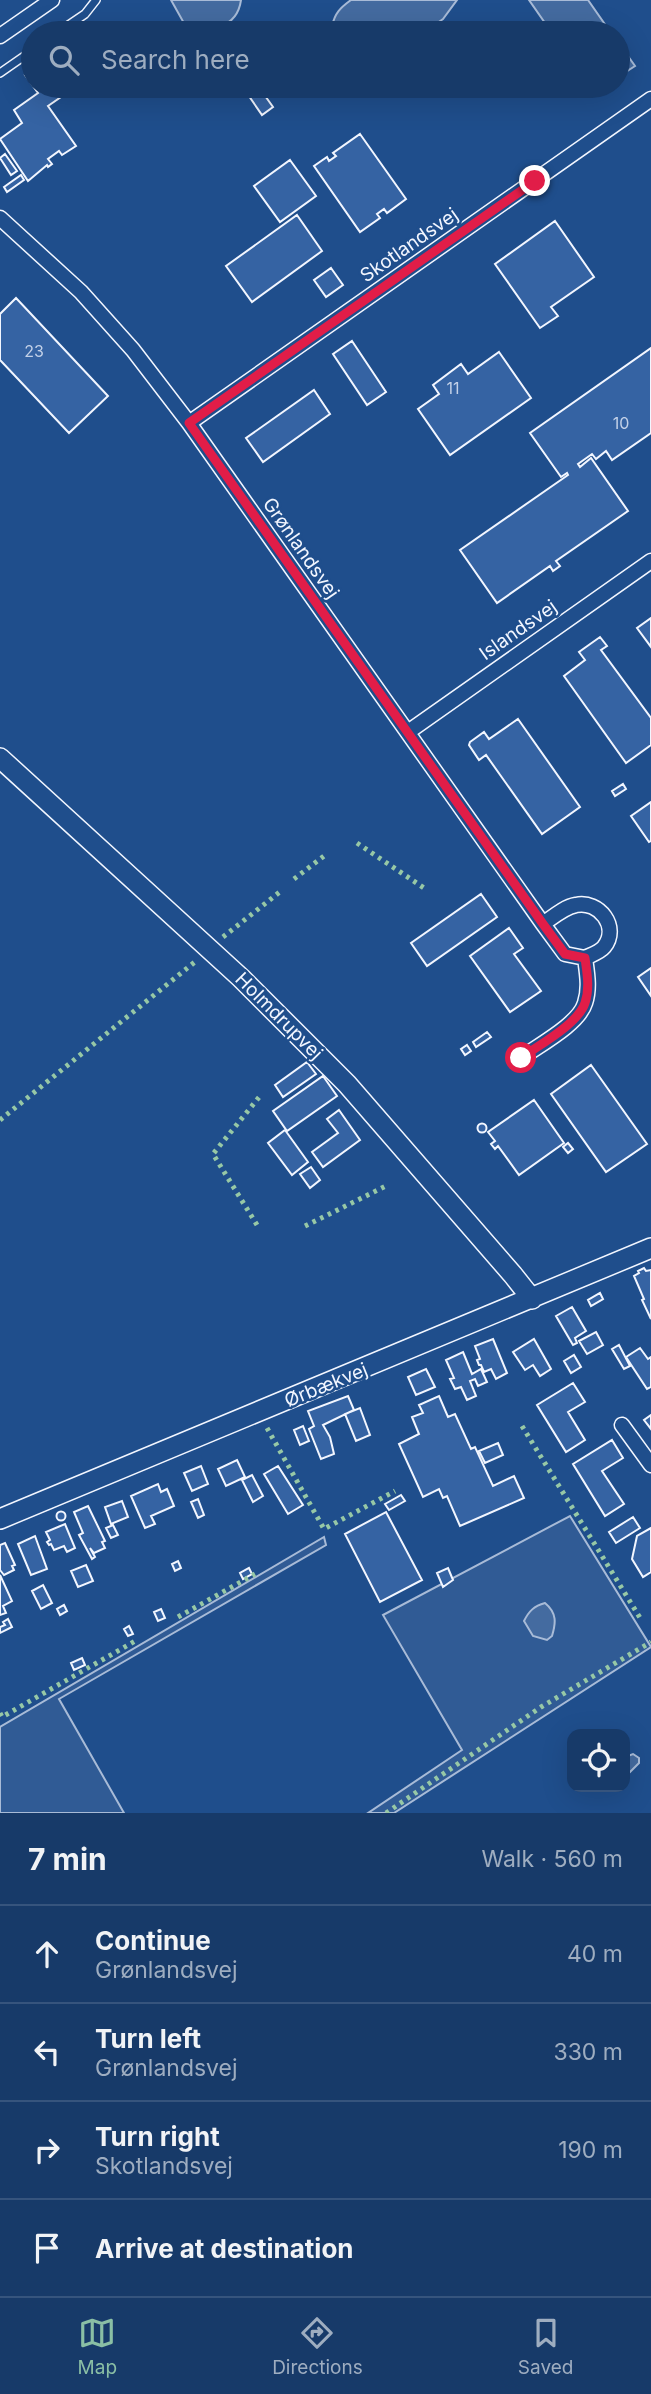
<!DOCTYPE html>
<html lang="en">
<head>
<meta charset="utf-8">
<style>
	body { margin:0; font-family:Inter,sans-serif; background:#244571; color:#f1f3f6 }
	.controls { position:absolute; right:21px; bottom:21px; display:grid; overflow:hidden; border-radius:14px; box-shadow:0 7px 28px #0002 }
	.controls button { width:63px; height:63px; display:grid; place-items:center; padding:0; border:0; border-bottom:2px solid #36547d; background:#173a69; color:#f1f3f6; font:35px sans-serif }
	.stop { position:absolute; width:21px; height:21px; margin:-16px; border:5px solid #e11d48; border-radius:50%; background:#fff }
	.stop.end { background:#e11d48; border-color:#fff; box-shadow:0 2px 7px #0008 }
	.list { margin:0; padding:0; list-style:none }
	h2 { display:flex; justify-content:space-between; align-items:center; height:91px; margin:0; padding:0 28px; font-size:30px }
	h2 small { font-size:23px; font-weight:400; color:#9eadc0 }
	.list li { display:grid; grid-template-columns:46px 1fr auto; gap:21px; align-items:center; box-sizing:border-box; height:98px; padding:0 28px; border-top:2px solid #36547d }
	.list b { display:block; font-size:26px; white-space:nowrap }
	.list p { margin:0; font-size:23px; white-space:nowrap; color:#9eadc0 }
	.list em { font-size:23px; font-style:normal; color:#9eadc0 }
	.icon { flex:none; width:38px; height:38px; fill:none; stroke:currentColor; stroke-width:2; stroke-linecap:round; stroke-linejoin:round }
	.map { position:relative; flex:none; width:651px; height:1813px; overflow:hidden }
	.search { position:absolute; background:#173a69; box-shadow:0 7px 28px #0002; left:21px; right:21px; top:21px; height:77px; display:flex; align-items:center; gap:18px; box-sizing:border-box; padding:0 24px; border-radius:38px; color:#9eadc0; font-size:26px }
	.sheet { height:483px; background:#173a69 }
	nav { display:flex; justify-content:space-around; align-items:center; box-sizing:border-box; height:98px; border-top:2px solid #36547d; background:#173a69; font-size:19px; color:#9eadc0 }
	nav a { display:grid; justify-items:center; gap:4px }
	nav .on { color:#8abfa5 }
	.map>svg:first-child { display:block }
	.built { fill:#305b95; stroke:#a8bbd7; stroke-width:2 }
	.water { fill:#446ba0; stroke:#a8bbd7; stroke-width:2 }
	.building { fill:#3563a3; stroke:#f2f6ff; stroke-width:2 }
	.lines { fill:none; stroke-linecap:round; stroke-linejoin:round }
	.lane-casing { stroke:#f2f6ff; stroke-width:10 }
	.street-casing { stroke:#f2f6ff; stroke-width:17 }
	.secondary-casing { stroke:#f2f6ff; stroke-width:22 }
	.lane { stroke:#1f4e8c; stroke-width:7 }
	.street { stroke:#1f4e8c; stroke-width:14 }
	.secondary { stroke:#1f4e8c; stroke-width:19 }
	.hedge { stroke:#97c8a6; stroke-width:5; stroke-dasharray:3.5 5; stroke-linecap:butt }
	.route { stroke:#e11d48; stroke-width:9 }
	.labels { text-anchor:middle; dominant-baseline:central; stroke-width:5; stroke-linejoin:round; paint-order:stroke }
	.number-label { font-size:16px; fill:#c3d1e8 }
	.street-label { font-size:19px; fill:#f2f6ff; stroke:#1f4e8c }
</style>
</head>
<body>
<div class="map">
<svg width="651" height="1813" viewBox="0 0 651 1813">
	<rect width="100%" height="100%" fill="#1f4e8c"/>
	<!-- built -->
	<path class="built" d="M570 1516 651 1647 394 1813H368L462 1750 383 1615Z
		M324 1537 326 1545 59 1699 124 1813H0V1727Z"/>
	<!-- water -->
	<path class="water" d="M171 0H241C237 29 208 33 185 25Z
		M351 0H457L443 19 423 33H335L332 26C335 13 340 8 351 0Z
		M529 0H588L611 33H552Z
		M618 42 635 66 618 77Z
		M545 1603C557 1613 556 1623 552 1636L547 1640 533 1636 524 1621C529 1611 534 1606 545 1603Z
		M633 1754 639 1758V1763L630 1772 625 1770V1757Z"/>
	<!-- building -->
	<path class="building" d="M287 26 292 33H276Z
		M33 70V86H77L48 106 76 146 62 155 59 151 48 159 52 164 48 167 47 165 28 181 0 139 22 123 14 110 38 93 25 75Z
		M242 86H258L273 107 262 115Z
		M360 134 406 199 387 213 384 209 377 214 380 218 360 232 314 166 327 157 329 161 336 156 333 153Z
		M5 154 17 171 11 175 0 158Z
		M290 160 316 196 280 222 254 186Z
		M21 175 24 180 7 192 4 187Z
		M297 215 322 251 252 302 226 266Z
		M555 221 594 277 551 307 558 316 540 328 495 264Z
		M331 268 343 285 326 297 314 280Z
		M16 298 108 396 69 433 0 360V314Z
		M352 341 386 392 367 405 333 354Z
		M651 348V433L612 460 606 451 596 459 592 454 578 464 580 467 591 458 628 511 556 561 560 566 553 571 550 566 497 603 460 550 568 475 567 473 561 477 530 433Z
		M499 352 531 398 450 455 418 409 439 394 433 385 461 364 468 374Z
		M314 390 330 414 263 462 246 438Z
		M651 618V647L637 628Z
		M600 637 607 646 601 650 651 718V745L626 763 564 676 585 660 579 652Z
		M518 719 580 807 542 834 486 755 479 760 469 745 470 742 484 732 489 739Z
		M623 784 626 789 615 796 612 791Z
		M651 802V841L649 842 631 816Z
		M481 894 497 917 427 966 411 943Z
		M509 928 523 948 514 954 541 991 510 1012 470 956Z
		M651 968V996L638 977Z
		M487 1032 491 1037 476 1047 473 1042Z
		M467 1045 471 1051 465 1055 461 1049Z
		M307 1062 316 1074 283 1097 275 1085Z
		M591 1065 647 1144 606 1172 551 1094Z
		M323 1076 337 1096 287 1131 273 1111Z
		M534 1100 564 1143 519 1175 498 1146 495 1149 491 1144 495 1141 488 1132Z
		M339 1110 360 1140 323 1167 312 1152 338 1133 327 1119Z
		M477.5 1128a4.5 4.5 0 1 1 9 0a4.5 4.5 0 1 1-9 0Z
		M285 1130 308 1162 292 1175 268 1143Z
		M568 1143 573 1149 568 1153 563 1147Z
		M311 1167 320 1180 310 1188 300 1174Z
		M644 1268 646 1271 651 1270V1319L642 1300 644 1299 634 1276 639 1273 638 1271Z
		M600 1293 603 1299 591 1306 588 1300Z
		M572 1307 586 1331 575 1338 577 1343 573 1345 556 1316Z
		M596 1332 603 1345 587 1354 579 1341Z
		M493 1339 507 1373 496 1379 491 1369 484 1372 481 1365H479L477 1360 480 1359 475 1346Z
		M534 1339 551 1369 540 1376 533 1365 525 1370 513 1352Z
		M619 1345 630 1366 624 1369 612 1349Z
		M640 1348 648 1359 651 1357V1387L647 1389 626 1357Z
		M463 1352 472 1374 481 1369 487 1382 478 1386 475 1379 470 1381 476 1396 467 1400 461 1387 455 1389 450 1379 454 1378 446 1360Z
		M574 1355 581 1367 571 1373 564 1361Z
		M426 1369 435 1387 416 1395 408 1377Z
		M573 1383 585 1402 568 1412 585 1440 566 1452 537 1405Z
		M348 1396 354 1410 323 1425 330 1437 334 1454 321 1459 309 1429 314 1426 308 1411Z
		M439 1396 448 1417 455 1414 471 1449 475 1447 493 1486 514 1476 524 1498 460 1526 447 1496 443 1498 439 1489 423 1497 399 1444 419 1434 412 1417 423 1413 419 1405Z
		M360 1408 370 1435 356 1441 345 1414Z
		M651 1415V1429L644 1420Z
		M303 1426 309 1441 300 1445 294 1430Z
		M612 1440 623 1458 602 1471 624 1504 605 1516 573 1464Z
		M498 1443 503 1455 485 1463 479 1451Z
		M237 1460 245 1477 226 1486 218 1469Z
		M201 1466 208 1484 192 1491 184 1473Z
		M278 1466 303 1505 288 1514 264 1474Z
		M252 1475 263 1496 253 1502 242 1480Z
		M158 1484 161 1492 167 1489 174 1506 151 1516 155 1524 145 1528 131 1496Z
		M401 1495 405 1501 389 1510 385 1504Z
		M198 1499 204 1515 198 1518 191 1502Z
		M122 1501 128 1517 111 1524 105 1507Z
		M88 1506 105 1541 102 1542 105 1548 94 1553 90 1548 95 1557 92 1559 79 1535 83 1533 74 1512Z
		M56.5 1516a4.5 4.5 0 1 1 9 0a4.5 4.5 0 1 1-9 0Z
		M386 1512 422 1580 380 1602 345 1534Z
		M633 1517 640 1528 616 1543 609 1532Z
		M65 1524 75 1548 67 1552 64 1546 54 1550 51 1544 49 1545 47 1542 50 1540 46 1532Z
		M113 1525 118 1535 111 1538 106 1528Z
		M651 1528V1572L643 1577 632 1559 637 1536Z
		M35 1536 47 1569 31 1575 18 1544Z
		M5 1543 15 1565 12 1566 14 1570 4 1575 0 1570V1545Z
		M178 1561 181 1568 175 1571 172 1564Z
		M86 1565 93 1581 78 1587 71 1571Z
		M249 1568 252 1574 243 1579 240 1573Z
		M448 1568 453 1580 443 1587 437 1573Z
		M0 1575 12 1601 3 1606 6 1613 0 1615Z
		M43 1585 52 1603 41 1609 32 1591Z
		M64 1605 67 1611 60 1615 57 1609Z
		M161 1609 165 1618 158 1621 154 1612Z
		M8 1619 12 1627 0 1633V1627L5 1625 3 1622Z
		M129 1626 133 1634 128 1636 124 1629Z
		M82 1658 85 1665 74 1670 71 1663Z"/>
	<g class="lines">
		<!-- lane casing -->
		<g class="lane-casing">
			<path id="lane" d="M57 33 85 14 96 0
				M0 73 33 50"/>
		</g>
		<!-- street casing -->
		<g class="street-casing">
			<path id="street" d="M0 36 52 0
				M0 218 81 292 133 350 189 423 543 924 565 954 585 958C591 955 600 952 604 947 620 927 599 900 576 905 564 907 553 917 543 924
				M189 423 651 99
				M408 732 651 561
				M521 1058C539 1045 579 1024 585 1003 590 988 587 973 585 958
				M622 1425 651 1465"/>
		</g>
		<!-- secondary casing -->
		<g class="secondary-casing">
			<path id="secondary" d="M0 758 241 978 347 1084 513 1275 532 1299
				M0 1519 651 1248"/>
		</g>
		<!-- lane -->
		<use href="#lane" class="lane"/>
		<!-- street -->
		<use href="#street" class="street"/>
		<!-- secondary -->
		<use href="#secondary" class="secondary"/>
		<!-- hedge -->
		<path class="hedge" d="M357 843 427 890
			M294 879 324 856
			M223 937 281 891
			M0 1120 196 961
			M257 1225 213 1154 260 1096
			M305 1226 386 1186
			M522 1426 642 1621
			M267 1428 324 1529 395 1491
			M178 1617 255 1574
			M0 1713 2 1717 137 1640
			M386 1813 541 1707 651 1642"/>
	</g>
	<g class="lines">
		<!-- route -->
		<path class="route" d="M521 1058C539 1045 578 1024 585 1003 590 988 587 973 585 958L565 954 543 924 189 423 535 181"/>
	</g>
	<g class="labels">
		<!-- number labels -->
		<g class="number-label">
			<text x="34" y="351">23</text>
			<text x="453" y="388">11</text>
			<text x="621" y="423">10</text>
		</g>
		<!-- street labels -->
		<g class="street-label">
			<text transform="translate(409 245) rotate(-35)">Skotlandsvej</text>
			<text transform="translate(301 548) rotate(55)">Grønlandsvej</text>
			<text transform="translate(518 630) rotate(-35)">Islandsvej</text>
			<text transform="translate(279 1016) rotate(45)">Holmdrupvej</text>
			<text transform="translate(326 1385) rotate(-22)">Ørbækvej</text>
		</g>
	</g>
</svg>
<div class="controls">
<button><svg class="icon" aria-label="locate" viewBox="0 0 24 24"><circle cx="12" cy="12" r="6"/><path d="M12 2v4M12 18v4M2 12h4M18 12h4"/></svg></button>
</div>
<div class="stop" style="left:521px;top:1058px"></div>
<div class="stop end" style="left:535px;top:181px"></div>
<div class="search"><svg class="icon" aria-label="search" viewBox="0 0 24 24"><circle cx="10" cy="10" r="6"/><path d="M15 15l6 6"/></svg>Search here</div>
</div>
<section class="sheet">
<h2>7 min<small>Walk · 560 m</small></h2>
<ul class="list">
<li><svg class="icon" aria-label="ahead" viewBox="0 0 24 24"><path d="M12 20V5M6 11l6-6 6 6"/></svg><div><b>Continue</b><p>Grønlandsvej</p></div><em>40 m</em></li>
<li><svg class="icon" aria-label="left" viewBox="0 0 24 24"><path d="M17 20v-9H6M10 6l-5 5 5 5"/></svg><div><b>Turn left</b><p>Grønlandsvej</p></div><em>330 m</em></li>
<li><svg class="icon" aria-label="right" viewBox="0 0 24 24"><path d="M7 20v-9h11M14 6l5 5-5 5"/></svg><div><b>Turn right</b><p>Skotlandsvej</p></div><em>190 m</em></li>
<li><svg class="icon" aria-label="arrive" viewBox="0 0 24 24"><path d="M6 21V4h12l-3 4 3 4H6"/></svg><div><b>Arrive at destination</b></div></li>
</ul>
</section>
<nav>
<a class="on"><svg class="icon" aria-label="map" viewBox="0 0 24 24"><path d="M3 6l6-2 6 2 6-2v14l-6 2-6-2-6 2zM9 4v14M15 6v14"/></svg>Map</a>
<a><svg class="icon" aria-label="directions" viewBox="0 0 24 24"><path d="M12 3l9 9-9 9-9-9zM9 14v-3h6M13 9l2 2-2 2"/></svg>Directions</a>
<a><svg class="icon" aria-label="saved" viewBox="0 0 24 24"><path d="M7 4h10v16l-5-4-5 4z"/></svg>Saved</a>
</nav>
</body>
</html>
